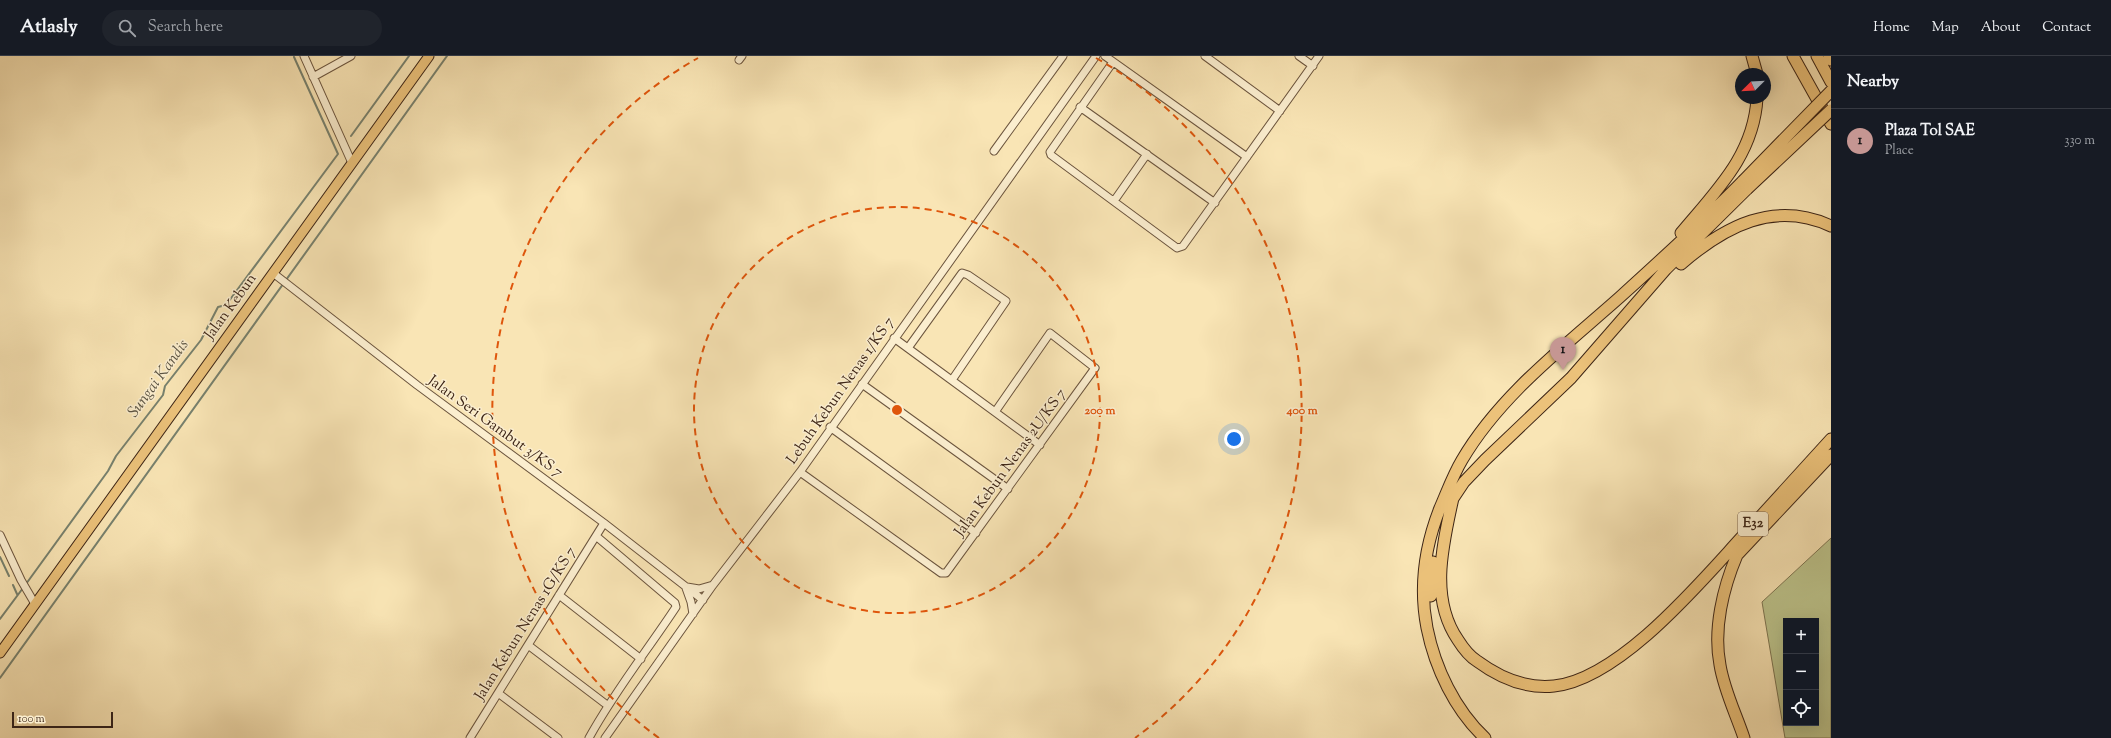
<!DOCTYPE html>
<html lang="en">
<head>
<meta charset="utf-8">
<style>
	body { margin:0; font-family:"Sorts Mill Goudy",serif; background:#20242c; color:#f1f3f6 }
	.controls { position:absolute; right:12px; bottom:12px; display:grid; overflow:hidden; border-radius:0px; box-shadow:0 4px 16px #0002 }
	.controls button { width:36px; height:36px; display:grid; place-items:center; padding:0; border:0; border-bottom:1px solid #363941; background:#171b24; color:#f1f3f6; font:20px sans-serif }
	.compass { position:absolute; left:1735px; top:12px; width:36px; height:36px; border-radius:50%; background:#171b24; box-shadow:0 4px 16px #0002; rotate:246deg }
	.scale { position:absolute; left:12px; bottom:10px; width:101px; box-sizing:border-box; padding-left:4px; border:2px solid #3d2516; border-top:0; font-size:11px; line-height:14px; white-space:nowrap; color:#3d2516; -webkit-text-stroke:3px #fbeecf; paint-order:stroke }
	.you { position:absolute; left:1234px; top:383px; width:14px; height:14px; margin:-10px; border:3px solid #fff; border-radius:50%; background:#1a73e8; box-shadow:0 0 0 6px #1a73e833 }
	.badge { display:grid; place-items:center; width:26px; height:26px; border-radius:50%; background:#c59692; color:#111; font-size:13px; font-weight:700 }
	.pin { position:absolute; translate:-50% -33px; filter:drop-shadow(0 1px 2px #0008) }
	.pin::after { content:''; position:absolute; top:21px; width:14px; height:12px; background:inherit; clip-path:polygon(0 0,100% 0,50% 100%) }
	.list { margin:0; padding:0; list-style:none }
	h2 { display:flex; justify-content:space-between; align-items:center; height:52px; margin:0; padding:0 16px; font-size:17px }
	h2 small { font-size:13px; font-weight:400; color:#9ea1a6 }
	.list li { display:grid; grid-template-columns:26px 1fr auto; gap:12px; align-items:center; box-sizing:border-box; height:64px; padding:0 16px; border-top:1px solid #363941 }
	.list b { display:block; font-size:15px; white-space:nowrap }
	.list p { margin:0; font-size:13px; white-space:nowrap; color:#9ea1a6 }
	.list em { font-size:13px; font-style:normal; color:#9ea1a6 }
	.icon { flex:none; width:22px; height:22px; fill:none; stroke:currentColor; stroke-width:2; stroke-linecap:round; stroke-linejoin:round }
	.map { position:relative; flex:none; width:1831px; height:682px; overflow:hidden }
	header { display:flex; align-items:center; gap:24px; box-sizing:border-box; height:56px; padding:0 20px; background:#171b24; border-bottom:1px solid #363941 }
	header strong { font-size:19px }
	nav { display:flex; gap:22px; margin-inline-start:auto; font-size:14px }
	.search { width:280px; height:36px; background:#20242c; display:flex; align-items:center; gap:10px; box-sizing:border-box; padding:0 14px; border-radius:22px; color:#9ea1a6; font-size:15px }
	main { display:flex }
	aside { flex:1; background:#171b24 }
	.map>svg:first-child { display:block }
	.green { fill:#bdc58d; stroke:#7d7552; fill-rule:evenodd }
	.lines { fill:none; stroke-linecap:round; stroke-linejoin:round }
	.stream { stroke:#77816e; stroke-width:2 }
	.minor-casing { stroke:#6c553e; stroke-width:9 }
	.major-casing { stroke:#3d2516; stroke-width:11 }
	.highway-casing { stroke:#3d2516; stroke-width:13 }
	.minor { stroke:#fbeecf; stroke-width:7 }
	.major { stroke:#ecc27a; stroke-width:9 }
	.highway { stroke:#ecc27a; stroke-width:11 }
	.highway-bridge-casing { stroke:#3d2516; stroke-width:13; stroke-linecap:butt }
	.highway-bridge { stroke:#ecc27a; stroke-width:11 }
	.ring { fill:none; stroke:#df560c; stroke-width:2; stroke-dasharray:7 5 }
	.labels { text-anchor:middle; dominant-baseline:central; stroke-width:3; stroke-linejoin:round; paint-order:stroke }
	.shield { fill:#fbeecf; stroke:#76614e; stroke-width:1 }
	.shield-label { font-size:14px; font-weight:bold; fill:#3d2516 }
	.street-label { font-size:15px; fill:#3d2516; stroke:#fbeecf }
	.water-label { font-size:16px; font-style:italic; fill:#5a5342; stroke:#fbeecf }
	.centre { fill:#df560c; stroke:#fbeecf; stroke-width:2 }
	.ring-label { font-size:12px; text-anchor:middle; font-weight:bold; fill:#df560c; stroke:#fbeecf; stroke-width:3; stroke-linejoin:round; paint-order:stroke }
</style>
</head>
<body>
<header>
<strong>Atlasly</strong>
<div class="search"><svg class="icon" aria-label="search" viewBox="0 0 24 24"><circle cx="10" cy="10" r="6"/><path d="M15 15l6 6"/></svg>Search here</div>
<nav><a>Home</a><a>Map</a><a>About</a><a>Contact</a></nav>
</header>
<main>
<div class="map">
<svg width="1831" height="682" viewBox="0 0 1831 682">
	<rect width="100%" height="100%" fill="#f9e5b5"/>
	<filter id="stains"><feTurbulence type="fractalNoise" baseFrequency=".005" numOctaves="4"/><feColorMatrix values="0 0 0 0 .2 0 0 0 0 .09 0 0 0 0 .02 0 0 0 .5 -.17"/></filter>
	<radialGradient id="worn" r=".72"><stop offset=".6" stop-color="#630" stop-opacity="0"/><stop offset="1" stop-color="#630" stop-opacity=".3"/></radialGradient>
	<!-- green -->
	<path class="green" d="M1831 482V682H1785L1762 546ZM1786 565H1816V667H1786Z"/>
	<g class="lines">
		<!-- stream -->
		<path class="stream" d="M351 80 409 0
			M0 501 9 520
			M26 528 108 415 116 400 163 339 165 330 201 284 218 251 226 249 338 98 294 1
			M13 529 17 538
			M0 563 23 532
			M0 622 447 0"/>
		<!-- minor casing -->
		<g class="minor-casing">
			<path id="minor" d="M304 0 352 107
				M1105 0 1247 101
				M1205 0 1280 55
				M1299 0 1313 10
				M739 4 742 0
				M1113 6 1050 96 1051 99 1177 192 1183 190 1319 0
				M313 21 351 0
				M1080 51 1215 147
				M994 95 1063 0
				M1114 145 1147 98
				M273 217 417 329 604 467 703 544
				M894 282 1040 389
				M908 292 962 217 968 219 1006 245 952 324
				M862 328 1008 433
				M830 371 976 477
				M800 416 941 517H946L1095 312 1050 277 995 356
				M0 479 21 524 35 548
				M687 531 699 533 713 529
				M686 532 691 546 693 558
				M559 539 641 603
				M528 589 607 649
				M498 637 558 682
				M470 682 604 467
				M589 682C614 636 647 595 676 551L675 547 596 480
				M605 682 713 529 800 416 1096 0"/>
		</g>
		<!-- major casing -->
		<g class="major-casing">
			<path id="major" d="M0 597 429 0"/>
		</g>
		<!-- highway casing -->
		<g class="highway-casing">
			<path id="highway" d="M1752 0 1757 18
				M1793 0 1831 68
				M1817 0 1831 26
				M1829 0 1831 4
				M1681 177C1716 135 1754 99 1757 42
				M1681 208C1725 170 1774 144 1831 170
				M1453 442C1443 488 1429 542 1458 584 1463 592 1469 600 1477 605 1500 622 1525 633 1554 630 1619 623 1698 529 1741 482 1771 449 1801 416 1831 383
				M1450 447 1464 426 1485 404 1571 322 1666 213 1747 133
				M1431 540 1433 506
				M1485 682C1455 654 1435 612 1427 572 1419 531 1425 490 1440 452 1447 436 1453 419 1462 404 1500 339 1565 290 1620 241 1662 203 1704 165 1743 125
				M1744 682C1736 658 1724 634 1720 609 1713 573 1723 532 1737 499L1831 399"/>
		</g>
		<!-- minor -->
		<use href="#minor" class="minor"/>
		<!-- major -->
		<use href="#major" class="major"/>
		<!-- highway -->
		<use href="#highway" class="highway"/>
		<!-- highway-bridge casing -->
		<g class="highway-bridge-casing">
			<path id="highway-bridge" d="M1743 125 1831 35
				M1747 133 1831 54"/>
		</g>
		<!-- highway-bridge -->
		<use href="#highway-bridge" class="highway-bridge"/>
	</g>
	<!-- distance rings -->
	<g class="ring">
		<circle cx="897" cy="354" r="203"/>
		<path d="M659 682A405 405 0 0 1 698 2M1096 2A405 405 0 0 1 1135 682"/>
	</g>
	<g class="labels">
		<!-- shield labels -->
		<rect class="shield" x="1738" y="456" width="30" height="24" rx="3"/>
		<g class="shield-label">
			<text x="1753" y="468">E32</text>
		</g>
		<!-- street labels -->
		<g class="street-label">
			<text transform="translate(231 251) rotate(-54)">Jalan Kebun</text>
			<text transform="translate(841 335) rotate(-55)">Lebuh Kebun Nenas 1/KS 7</text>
			<text transform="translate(495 371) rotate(36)">Jalan Seri Gambut 3/KS 7</text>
			<text transform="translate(1011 407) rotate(-54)">Jalan Kebun Nenas 2U/KS 7</text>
			<text transform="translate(526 568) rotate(-58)">Jalan Kebun Nenas 1G/KS 7</text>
		</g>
		<!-- water labels -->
		<g class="water-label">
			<text transform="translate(159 323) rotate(-54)">Sungai Kandis</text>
		</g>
	</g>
	<circle cx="897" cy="354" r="6" class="centre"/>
	<g class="ring-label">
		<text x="1100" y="358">200 m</text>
		<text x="1302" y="358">400 m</text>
	</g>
	<rect width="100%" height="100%" filter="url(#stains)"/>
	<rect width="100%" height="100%" fill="url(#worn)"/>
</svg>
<div class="controls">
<button>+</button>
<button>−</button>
<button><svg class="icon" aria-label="locate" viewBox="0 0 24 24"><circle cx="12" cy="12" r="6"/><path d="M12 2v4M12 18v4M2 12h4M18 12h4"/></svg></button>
</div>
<svg class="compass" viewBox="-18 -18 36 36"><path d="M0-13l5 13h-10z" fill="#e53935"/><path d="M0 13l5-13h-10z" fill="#9ea1a6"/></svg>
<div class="scale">100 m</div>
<div class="you"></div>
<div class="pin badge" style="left:1563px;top:314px">1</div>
</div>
<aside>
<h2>Nearby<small></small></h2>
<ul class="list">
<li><span class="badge">1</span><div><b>Plaza Tol SAE</b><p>Place</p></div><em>330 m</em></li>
</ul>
</aside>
</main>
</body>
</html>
